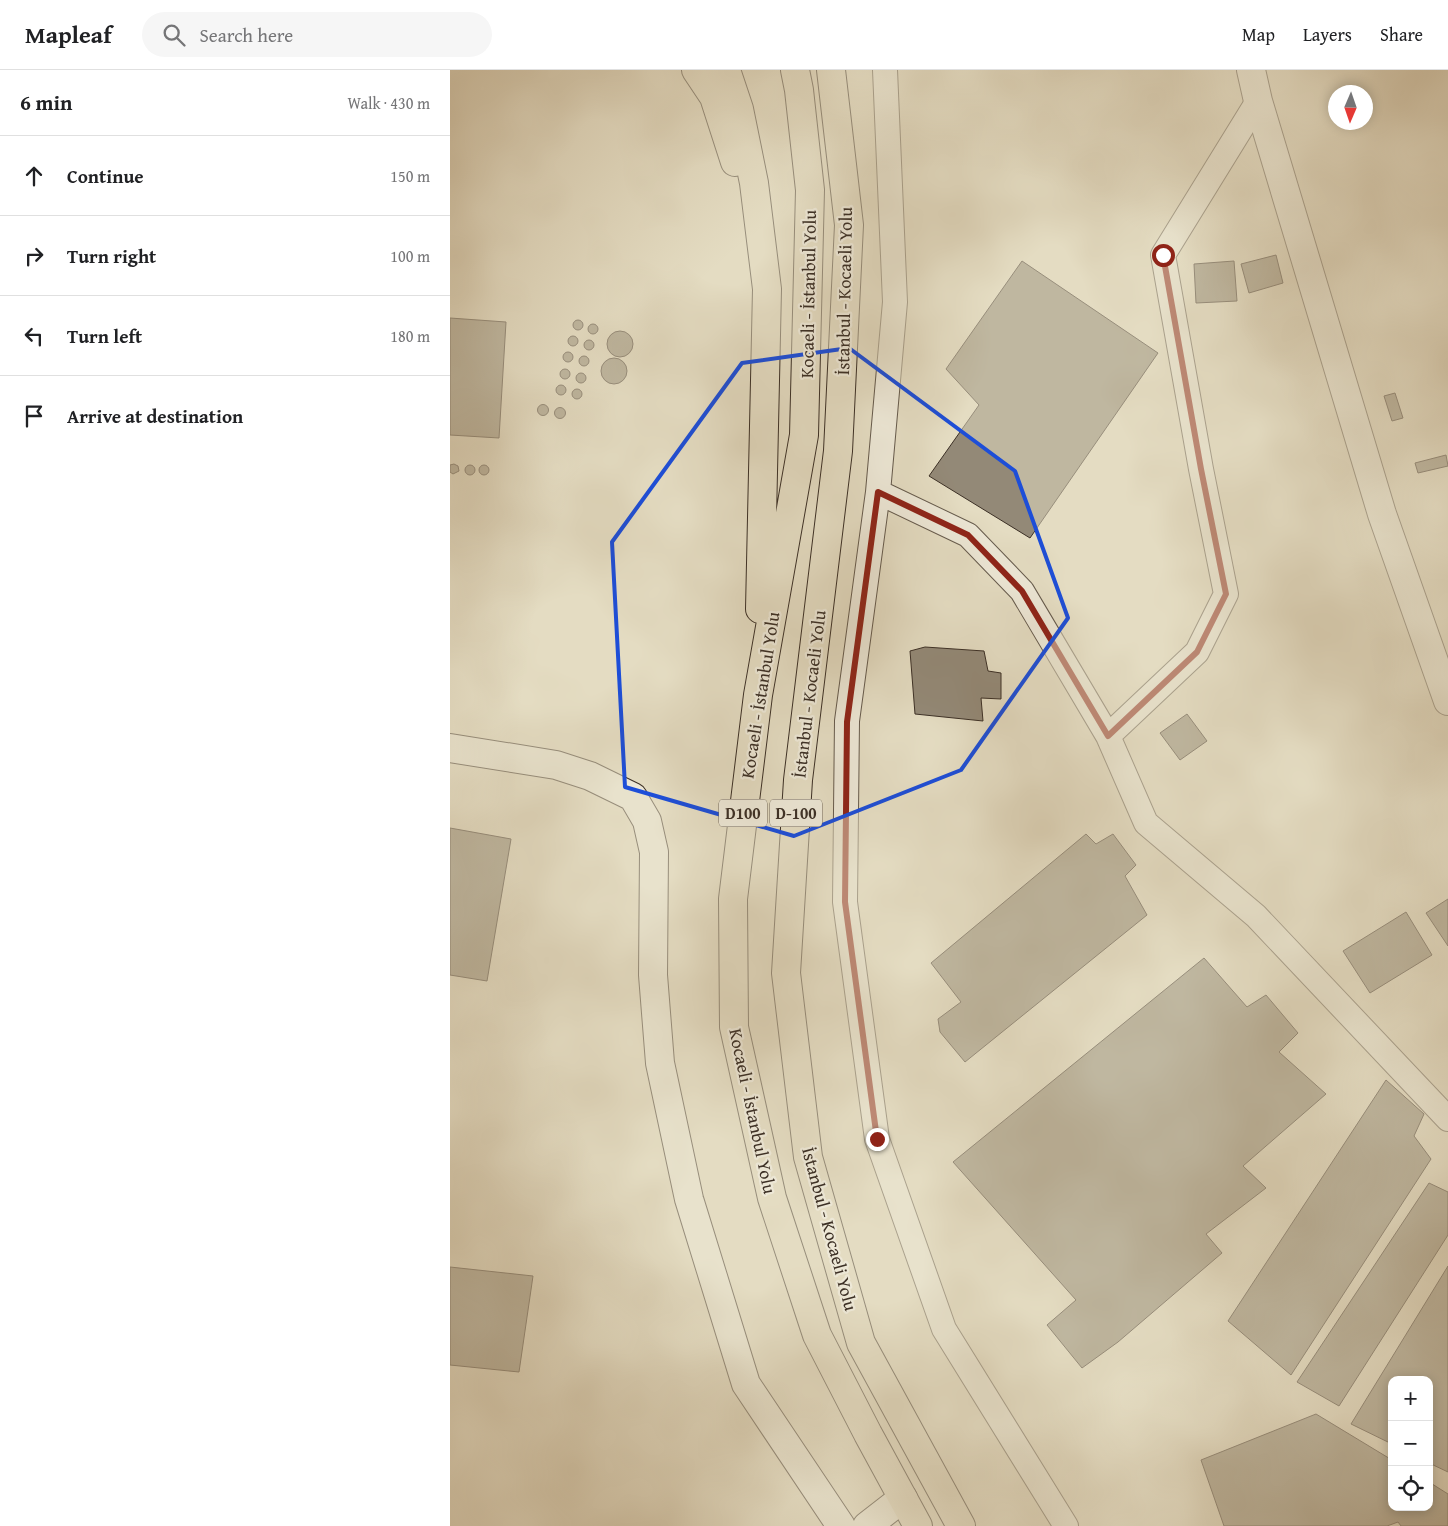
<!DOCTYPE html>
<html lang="en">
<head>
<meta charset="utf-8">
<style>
	body { margin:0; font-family:"Gentium Book Plus",serif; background:#f6f6f6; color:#202124 }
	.controls { position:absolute; right:15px; bottom:15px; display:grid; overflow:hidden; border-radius:10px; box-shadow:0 2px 12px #0003 }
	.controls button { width:45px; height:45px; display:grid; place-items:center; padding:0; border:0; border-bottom:1px solid #e0e0e0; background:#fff; color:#202124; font:25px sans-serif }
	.compass { position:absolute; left:878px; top:15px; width:45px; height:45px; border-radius:50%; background:#fff; box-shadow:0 2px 12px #0003; rotate:182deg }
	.stop { position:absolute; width:15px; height:15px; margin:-11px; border:4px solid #8f2418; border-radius:50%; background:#fff }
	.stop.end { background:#8f2418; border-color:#fff; box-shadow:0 1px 5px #0008 }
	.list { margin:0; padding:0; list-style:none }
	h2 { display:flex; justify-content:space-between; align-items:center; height:65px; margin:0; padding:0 20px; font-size:21px }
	h2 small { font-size:16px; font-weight:400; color:#757577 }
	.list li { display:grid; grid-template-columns:32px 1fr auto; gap:15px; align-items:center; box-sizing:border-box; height:80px; padding:0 20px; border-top:1px solid #e0e0e0 }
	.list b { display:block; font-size:19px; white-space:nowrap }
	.list em { font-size:16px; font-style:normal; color:#757577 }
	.icon { flex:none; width:28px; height:28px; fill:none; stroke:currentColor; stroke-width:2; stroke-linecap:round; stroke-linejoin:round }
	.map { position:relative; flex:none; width:998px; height:1456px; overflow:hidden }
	header { display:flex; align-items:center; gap:30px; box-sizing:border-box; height:70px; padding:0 25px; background:#fff; border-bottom:1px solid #e0e0e0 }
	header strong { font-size:24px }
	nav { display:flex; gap:28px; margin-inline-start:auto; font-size:18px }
	.search { width:350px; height:45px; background:#f6f6f6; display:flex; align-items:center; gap:12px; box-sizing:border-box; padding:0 18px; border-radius:28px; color:#757577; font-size:19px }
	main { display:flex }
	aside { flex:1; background:#fff }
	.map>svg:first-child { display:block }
	.building { fill:#938977; stroke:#3c3026 }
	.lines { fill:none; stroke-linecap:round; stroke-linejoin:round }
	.minor-casing { stroke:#665b4d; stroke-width:26 }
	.tertiary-casing { stroke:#665b4d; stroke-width:30 }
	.secondary-casing { stroke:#3c3026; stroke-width:30 }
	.trunk-casing { stroke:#3c3026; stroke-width:30 }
	.minor { stroke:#ede8d7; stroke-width:24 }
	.tertiary { stroke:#ede8d7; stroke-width:28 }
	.secondary { stroke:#ede8d7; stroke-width:28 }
	.trunk { stroke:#e4dcc2; stroke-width:28 }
	.route { stroke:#8f2418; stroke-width:6 }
	.marked { fill:none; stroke:#1d4ed8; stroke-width:4; stroke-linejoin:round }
	.labels { text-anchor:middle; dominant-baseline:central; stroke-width:4.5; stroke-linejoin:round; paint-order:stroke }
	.shield { fill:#ede8d7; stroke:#71675b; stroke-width:1 }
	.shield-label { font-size:16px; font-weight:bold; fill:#3c3026 }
	.street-label { font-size:18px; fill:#3c3026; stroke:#ede8d7 }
</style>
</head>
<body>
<header>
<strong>Mapleaf</strong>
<div class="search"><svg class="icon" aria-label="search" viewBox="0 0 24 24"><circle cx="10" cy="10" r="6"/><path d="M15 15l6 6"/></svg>Search here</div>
<nav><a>Map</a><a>Layers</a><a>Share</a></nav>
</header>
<main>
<aside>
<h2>6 min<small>Walk · 430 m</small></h2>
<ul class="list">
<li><svg class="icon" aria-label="ahead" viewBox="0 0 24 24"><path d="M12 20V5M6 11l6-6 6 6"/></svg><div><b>Continue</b></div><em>150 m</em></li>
<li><svg class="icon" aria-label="right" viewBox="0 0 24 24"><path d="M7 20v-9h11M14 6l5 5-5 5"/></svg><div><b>Turn right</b></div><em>100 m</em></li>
<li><svg class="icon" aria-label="left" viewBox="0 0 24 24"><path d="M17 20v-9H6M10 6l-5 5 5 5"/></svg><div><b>Turn left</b></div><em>180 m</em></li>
<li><svg class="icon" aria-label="arrive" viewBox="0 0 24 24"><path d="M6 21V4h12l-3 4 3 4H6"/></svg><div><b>Arrive at destination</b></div></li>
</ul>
</aside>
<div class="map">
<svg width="998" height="1456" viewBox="0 0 998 1456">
	<rect width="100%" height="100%" fill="#e4dcc2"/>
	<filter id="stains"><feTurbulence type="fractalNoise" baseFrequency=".004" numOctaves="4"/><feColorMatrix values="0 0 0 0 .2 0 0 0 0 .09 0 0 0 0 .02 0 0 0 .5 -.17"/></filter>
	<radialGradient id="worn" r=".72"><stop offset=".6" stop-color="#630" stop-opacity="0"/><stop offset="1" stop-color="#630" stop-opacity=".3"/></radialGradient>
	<!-- building -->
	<path class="building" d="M826 185 833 213 799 223 791 194Z
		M572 191 708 283 580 468 479 406 529 335 496 299Z
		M784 191 787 231 746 233 744 194Z
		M0 248 56 252 49 368 0 365Z
		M123 255a5 5 0 1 1 10 0a5 5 0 1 1-10 0Z
		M138 259a5 5 0 1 1 10 0a5 5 0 1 1-10 0Z
		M157 274a13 13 0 1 1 26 0a13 13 0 1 1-26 0Z
		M118 271a5 5 0 1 1 10 0a5 5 0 1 1-10 0Z
		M134 275a5 5 0 1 1 10 0a5 5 0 1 1-10 0Z
		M113 287a5 5 0 1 1 10 0a5 5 0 1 1-10 0Z
		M129 291a5 5 0 1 1 10 0a5 5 0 1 1-10 0Z
		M151 301a13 13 0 1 1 26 0a13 13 0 1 1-26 0Z
		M110 304a5 5 0 1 1 10 0a5 5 0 1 1-10 0Z
		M126 308a5 5 0 1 1 10 0a5 5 0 1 1-10 0Z
		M106 320a5 5 0 1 1 10 0a5 5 0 1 1-10 0Z
		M122 324a5 5 0 1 1 10 0a5 5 0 1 1-10 0Z
		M945 323 953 348 942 351 934 326Z
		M87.5 340a5.5 5.5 0 1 1 11 0a5.5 5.5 0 1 1-11 0Z
		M104.5 343a5.5 5.5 0 1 1 11 0a5.5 5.5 0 1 1-11 0Z
		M996 385 998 396 968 403 965 393Z
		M4 394 8 396 9 401 3 404 0 402V395Z
		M15 400a5 5 0 1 1 10 0a5 5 0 1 1-10 0Z
		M29 400a5 5 0 1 1 10 0a5 5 0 1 1-10 0Z
		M475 577 534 581 538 601 551 603V629L531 628 533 651 465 644 460 581Z
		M737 644 757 671 730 690 710 663Z
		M0 758 61 769 37 911 0 905Z
		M636 764 646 774 663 764 686 795 675 806 697 845 515 992 490 962 488 949 511 932 481 893Z
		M998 829V876L976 843Z
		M956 842 982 885 920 923 893 881Z
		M754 888 797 937 816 925 848 963 829 982 876 1024 793 1096 816 1118 756 1164 772 1183 668 1272 632 1298 597 1255 626 1230 503 1092Z
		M936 1010 974 1044 964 1066 981 1089 841 1305 778 1251Z
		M979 1113 998 1122V1165L889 1336 847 1312Z
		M998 1196V1402L979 1393V1310H942V1374L901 1354Z
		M0 1197 83 1206 69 1302 0 1295Z
		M866 1344 942 1390V1437H979V1412L998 1424V1456H951L948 1452 937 1456H774L751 1390Z"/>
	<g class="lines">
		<!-- minor casing -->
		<g class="minor-casing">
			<path id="minor" d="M435 0 445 232 428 422 397 651 395 832 427 1069 494 1259 616 1456
				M428 422 518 465 572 521 658 666 696 753 806 846 998 1049
				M658 666 747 582 776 524 751 399 713 185 808 31"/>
		</g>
		<!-- tertiary casing -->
		<g class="tertiary-casing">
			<path id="tertiary" d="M801 0 808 31 932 444 998 631"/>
		</g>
		<!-- secondary casing -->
		<g class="secondary-casing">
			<path id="secondary" d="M0 678 106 695 140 706 183 727 197 751 204 782 203 905 210 993 239 1129 296 1314 391 1456
				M417 1456 453 1428"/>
		</g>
		<!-- trunk casing -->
		<g class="trunk-casing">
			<path id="trunk" d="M246 0 264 27 285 92
				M276 0 289 39 304 113 317 219 310 539
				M345 0 349 20 360 120 354 365 308 625 283 829 284 957 322 1128 367 1265 418 1364 468 1456
				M381 0 399 155 388 381 348 710 336 903 358 1087 411 1273 511 1456"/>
		</g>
		<!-- minor -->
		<use href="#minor" class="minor"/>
		<!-- tertiary -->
		<use href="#tertiary" class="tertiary"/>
		<!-- secondary -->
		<use href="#secondary" class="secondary"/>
		<!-- trunk -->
		<use href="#trunk" class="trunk"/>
	</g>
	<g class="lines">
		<!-- route -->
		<path class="route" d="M427 1069 395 832 397 652 428 422 518 465 572 521 658 666 747 582 776 524 751 399 713 185"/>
	</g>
	<!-- marked area -->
	<path d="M0 0H998V1456H0ZM399 278 565 401 618 548 511 700 344 766 175 717 162 472 292 293Z" fill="#e4dcc2" fill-opacity=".55" fill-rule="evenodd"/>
	<path class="marked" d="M399 278 565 401 618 548 511 700 344 766 175 717 162 472 292 293Z"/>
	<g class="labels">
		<!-- shield labels -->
		<g class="shield">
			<rect x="269" y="729.5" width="48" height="27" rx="4"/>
			<rect x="320" y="729.5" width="52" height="27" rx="4"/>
		</g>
		<g class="shield-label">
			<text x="293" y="743">D100</text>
			<text x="346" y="743">D-100</text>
		</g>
		<!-- street labels -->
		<g class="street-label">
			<text transform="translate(394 221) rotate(-89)">İstanbul - Kocaeli Yolu</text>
			<text transform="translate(358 224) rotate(-89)">Kocaeli - İstanbul Yolu</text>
			<text transform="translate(359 624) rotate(-83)">İstanbul - Kocaeli Yolu</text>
			<text transform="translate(310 625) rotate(-81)">Kocaeli - İstanbul Yolu</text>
			<text transform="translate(303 1041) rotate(78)">Kocaeli - İstanbul Yolu</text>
			<text transform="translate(380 1159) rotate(75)">İstanbul - Kocaeli Yolu</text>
		</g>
	</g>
	<rect width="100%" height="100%" filter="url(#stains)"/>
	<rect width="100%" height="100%" fill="url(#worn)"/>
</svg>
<div class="controls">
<button>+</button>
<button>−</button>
<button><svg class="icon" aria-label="locate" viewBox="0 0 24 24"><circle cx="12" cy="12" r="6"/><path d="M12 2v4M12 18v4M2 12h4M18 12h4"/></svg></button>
</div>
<svg class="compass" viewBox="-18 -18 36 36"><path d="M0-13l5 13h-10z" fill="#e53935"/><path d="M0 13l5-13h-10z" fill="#757577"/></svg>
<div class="stop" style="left:713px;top:185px"></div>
<div class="stop end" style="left:427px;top:1069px"></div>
</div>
</main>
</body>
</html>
